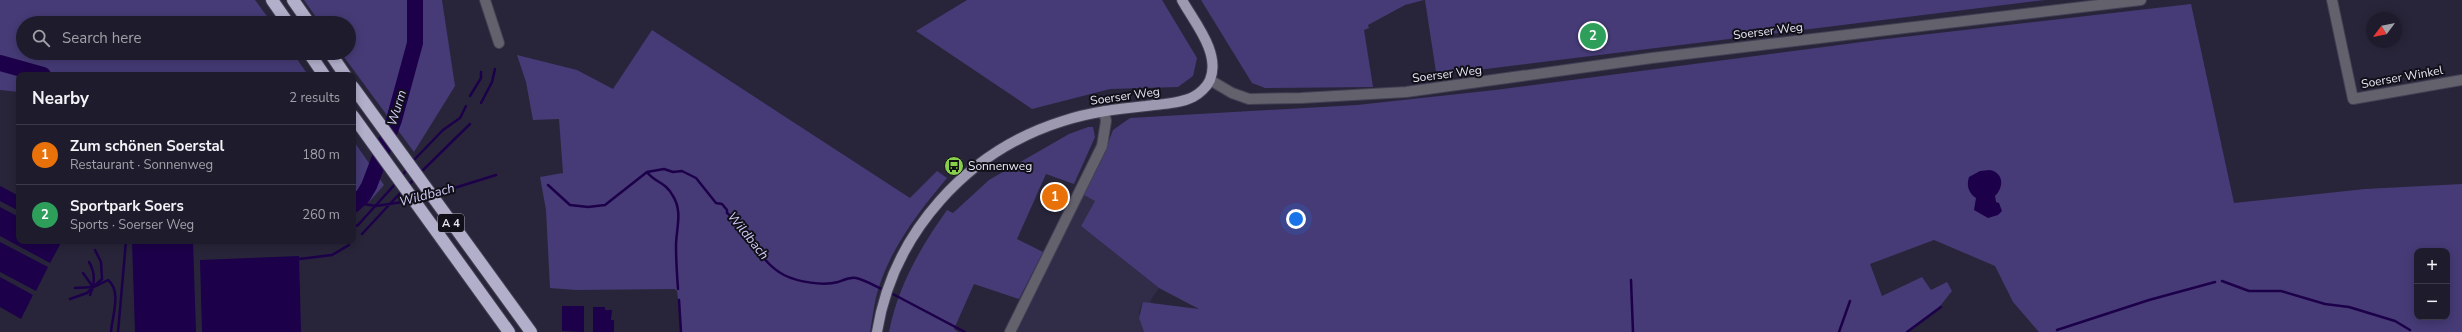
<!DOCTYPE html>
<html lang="en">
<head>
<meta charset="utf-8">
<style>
	body { margin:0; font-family:"Nunito Sans",sans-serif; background:#2b2938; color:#f1f3f6 }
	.controls { position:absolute; right:12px; bottom:12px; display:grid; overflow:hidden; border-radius:8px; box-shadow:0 2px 10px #0003 }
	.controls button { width:36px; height:36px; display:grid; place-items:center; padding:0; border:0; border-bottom:1px solid #3c3a48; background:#1e1c2c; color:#f1f3f6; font:20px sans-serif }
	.compass { position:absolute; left:2366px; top:12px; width:36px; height:36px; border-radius:50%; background:#1e1c2c; box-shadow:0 2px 10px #0003; rotate:238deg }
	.you { position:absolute; left:1296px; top:219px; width:14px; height:14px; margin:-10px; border:3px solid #fff; border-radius:50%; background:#1a73e8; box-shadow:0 0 0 6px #1a73e833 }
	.badge { display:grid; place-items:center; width:26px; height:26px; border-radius:50%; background:#ea580c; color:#fff; font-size:13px; font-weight:700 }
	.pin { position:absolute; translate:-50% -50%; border:2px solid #fff; box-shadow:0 1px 4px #0006 }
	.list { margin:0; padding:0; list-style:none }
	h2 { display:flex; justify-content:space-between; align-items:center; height:52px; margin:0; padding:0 16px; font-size:17px }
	h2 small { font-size:13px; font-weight:400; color:#a1a1a9 }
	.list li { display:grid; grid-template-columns:26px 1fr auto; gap:12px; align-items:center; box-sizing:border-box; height:60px; padding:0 16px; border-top:1px solid #3c3a48 }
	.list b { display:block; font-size:15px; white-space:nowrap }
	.list p { margin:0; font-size:13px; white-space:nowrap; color:#a1a1a9 }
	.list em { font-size:13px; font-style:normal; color:#a1a1a9 }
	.icon { flex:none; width:22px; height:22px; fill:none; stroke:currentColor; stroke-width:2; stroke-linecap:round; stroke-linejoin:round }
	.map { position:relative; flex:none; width:2462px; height:332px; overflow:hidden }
	.search { position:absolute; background:#1e1c2c; box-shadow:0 2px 10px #0003; left:16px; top:16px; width:340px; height:44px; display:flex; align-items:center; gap:10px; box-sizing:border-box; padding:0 14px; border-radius:22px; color:#a1a1a9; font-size:15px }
	.panel { position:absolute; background:#1e1c2c; box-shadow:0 2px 10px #0003; left:16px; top:72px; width:340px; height:172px; border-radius:8px }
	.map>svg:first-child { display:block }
	.built { fill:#312d49 }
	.green { fill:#463b76; fill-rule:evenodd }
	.water { fill:#1d004a }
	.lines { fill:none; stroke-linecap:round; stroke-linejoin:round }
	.stream { stroke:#1d004a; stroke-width:2.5 }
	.river { stroke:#1d004a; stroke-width:16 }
	.minor-casing { stroke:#434054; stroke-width:12 }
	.major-casing { stroke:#434054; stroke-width:12 }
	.highway-casing { stroke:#434054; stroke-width:14 }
	.minor { stroke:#62616c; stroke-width:10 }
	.major { stroke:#9c99b0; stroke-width:10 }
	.highway { stroke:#b2afcb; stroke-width:12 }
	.labels { text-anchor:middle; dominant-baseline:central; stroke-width:4; stroke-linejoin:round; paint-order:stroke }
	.shield { fill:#111019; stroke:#a8a6b3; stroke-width:1 }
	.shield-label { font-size:11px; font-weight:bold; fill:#e8e7f5 }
	.street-label { font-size:12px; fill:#e8e7f5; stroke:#111019 }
	.poi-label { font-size:12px; fill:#e8e7f5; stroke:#111019; text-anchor:start }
	.water-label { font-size:13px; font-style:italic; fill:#d1ccf8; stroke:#111019 }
</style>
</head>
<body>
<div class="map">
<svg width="2462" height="332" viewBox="0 0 2462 332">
	<rect width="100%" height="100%" fill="#28253a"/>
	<!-- built -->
	<path class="built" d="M1082 194 1095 201 1081 226 1159 288 1150 301 1153 304 1143 302 1139 312V318L1144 332H1015Z"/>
	<!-- green -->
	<path class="green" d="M0 0H255L272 23H23V53H293L308 75H19V92L0 90Z
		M304 0H442L455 86 414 152 341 53H349V23H320Z
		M967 0H1162L1197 58 1193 76 1178 87 1110 89 1032 109 916 31Z
		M1201 0H1424L1405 5 1368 25 1369 28 1364 30 1373 87 1265 88 1252 83Z
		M1425 0H2045L1446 74 1436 72Z
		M2191 4 2234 203 2365 189 2462 184V332H2039L2013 302 1995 266 1934 240 1870 264 1882 296 1922 277 1931 290 1947 282 1952 291 1940 306 1906 332H1144L1139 318 1143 302 1199 309 1159 288 1081 226 1095 201 1082 194 1103 156 1113 130 1130 118 1357 105 1495 90 1877 40ZM2417 251H2447V317H2417Z
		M652 30 910 198 937 171 947 178C920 210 892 246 879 287 874 301 873 317 870 332H682L677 291 675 289 576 290 550 288 546 210 540 177 563 173 559 119 533 120 526 82 517 55 577 70 613 89Z
		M1088 127H1093L1095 137 1074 184 1046 174 1017 239 1043 252 1019 299 974 284 954 329 958 332H889C898 286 920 248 947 210L953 213 989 180 1069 134Z
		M353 140 384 185 369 202 353 212Z"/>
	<!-- water -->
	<path class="water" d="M1990 170C2004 173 2004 187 1995 196L1996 202 1999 203 2002 211 1998 215 1988 218 1974 210 1976 198C1969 193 1966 186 1969 177L1980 171Z
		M0 186 19 196V211L0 201Z
		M0 207 19 217V241H62L50 263 0 236Z
		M132 241H193L196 332H135Z
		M0 242 48 267 36 291 0 272Z
		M299 256 301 332H202L200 260Z
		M0 277 33 295 21 319 0 307Z
		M562 306H584V332L562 331Z
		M593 307H605V310H612L611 320H614V332H593Z"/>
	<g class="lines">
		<!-- stream -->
		<path class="stream" d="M412 0 415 3
			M470 96 481 78V72
			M481 103 492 82 495 69
			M412 162 443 130 460 118 466 106
			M647 172C655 183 665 181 673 196 683 212 676 229 676 246 676 261 677 275 678 289
			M420 173 470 124
			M401 177 408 168
			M548 185 570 205 588 207 605 205 647 172 664 169 673 172 682 171 696 178 716 203 722 204 727 210V213C751 230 756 260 784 275 798 282 823 286 838 282 844 280 849 277 856 278 865 280 875 286 884 290
			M408 186 415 178
			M435 194 496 175
			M418 198 428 196
			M357 203 376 206 409 201
			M353 227 358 225 397 182
			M362 234 402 191
			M88 241 90 243
			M299 259 332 255 349 245
			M89 262C95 272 95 284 90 295
			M83 273 93 287
			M1631 280 1633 332
			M2222 281 2249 291H2281L2325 304 2349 307 2395 321 2410 330
			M75 288 94 287 108 280C122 291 112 317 111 332
			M889 292 965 332
			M70 299 87 293 102 279 101 262 95 250
			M679 300 681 332
			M2057 330 2149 300 2215 282
			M118 332 126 241
			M1839 332 1850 301
			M1907 332 1941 307"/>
		<!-- river -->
		<path class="river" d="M0 63 43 75
			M353 205 363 196 369 186 394 120 415 43V0"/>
		<!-- minor casing -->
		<g class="minor-casing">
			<path id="minor" d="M485 0 499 43
				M2332 0 2353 99 2462 80
				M1210 80 1232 93 1249 99 1301 98 1406 92 1652 58 2141 0
				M1010 332 1102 146 1106 121 1104 111"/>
		</g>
		<!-- major casing -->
		<g class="major-casing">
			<path id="major" d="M877 332C893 233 967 151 1063 121 1090 112 1118 109 1146 106 1161 104 1179 104 1193 97 1199 94 1207 87 1210 80 1221 53 1194 22 1182 0"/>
		</g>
		<!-- highway casing -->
		<g class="highway-casing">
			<path id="highway" d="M272 0 288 23
				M293 0 309 23
				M309 53 324 75
				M330 53 345 75
				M353 87 531 332
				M353 116 509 332"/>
		</g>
		<!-- minor -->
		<use href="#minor" class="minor"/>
		<!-- major -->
		<use href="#major" class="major"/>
		<!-- highway -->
		<use href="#highway" class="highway"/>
	</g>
	<!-- icons -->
	<defs>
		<g id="bus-disc" transform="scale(1)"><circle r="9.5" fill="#87cf4b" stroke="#111019"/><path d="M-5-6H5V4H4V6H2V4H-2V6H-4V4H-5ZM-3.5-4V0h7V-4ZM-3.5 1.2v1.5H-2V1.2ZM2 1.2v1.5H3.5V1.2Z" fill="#111"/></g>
	</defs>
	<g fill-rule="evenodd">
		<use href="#bus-disc" x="954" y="166"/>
	</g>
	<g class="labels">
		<!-- shield labels -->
		<rect class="shield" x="438" y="214" width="26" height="18" rx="3"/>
		<g class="shield-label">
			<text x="451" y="223">A 4</text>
		</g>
		<!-- street labels -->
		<g class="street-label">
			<text transform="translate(1768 31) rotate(-7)">Soerser Weg</text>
			<text transform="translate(1447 74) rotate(-7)">Soerser Weg</text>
			<text transform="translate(2402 77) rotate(-10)">Soerser Winkel</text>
			<text transform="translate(1125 96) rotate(-8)">Soerser Weg</text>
		</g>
		<!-- poi labels -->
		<g class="poi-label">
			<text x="968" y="166">Sonnenweg</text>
		</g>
		<!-- water labels -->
		<g class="water-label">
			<text transform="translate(397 108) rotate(-73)">Wurm</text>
			<text transform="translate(427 195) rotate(-15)">Wildbach</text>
			<text transform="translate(748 236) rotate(51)">Wildbach</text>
		</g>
	</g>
</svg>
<div class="controls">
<button>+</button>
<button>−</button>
</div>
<svg class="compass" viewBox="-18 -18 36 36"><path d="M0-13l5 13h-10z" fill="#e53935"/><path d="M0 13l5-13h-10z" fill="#a1a1a9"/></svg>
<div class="you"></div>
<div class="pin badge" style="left:1055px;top:197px;background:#e8710a">1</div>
<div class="pin badge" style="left:1593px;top:36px;background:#2e9e5b">2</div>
<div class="search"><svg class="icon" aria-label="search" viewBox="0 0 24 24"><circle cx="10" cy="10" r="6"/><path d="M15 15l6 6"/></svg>Search here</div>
<section class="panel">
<h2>Nearby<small>2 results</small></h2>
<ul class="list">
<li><span class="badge" style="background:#e8710a">1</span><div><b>Zum schönen Soerstal</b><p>Restaurant · Sonnenweg</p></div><em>180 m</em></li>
<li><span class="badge" style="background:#2e9e5b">2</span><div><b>Sportpark Soers</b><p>Sports · Soerser Weg</p></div><em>260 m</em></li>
</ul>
</section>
</div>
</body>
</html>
